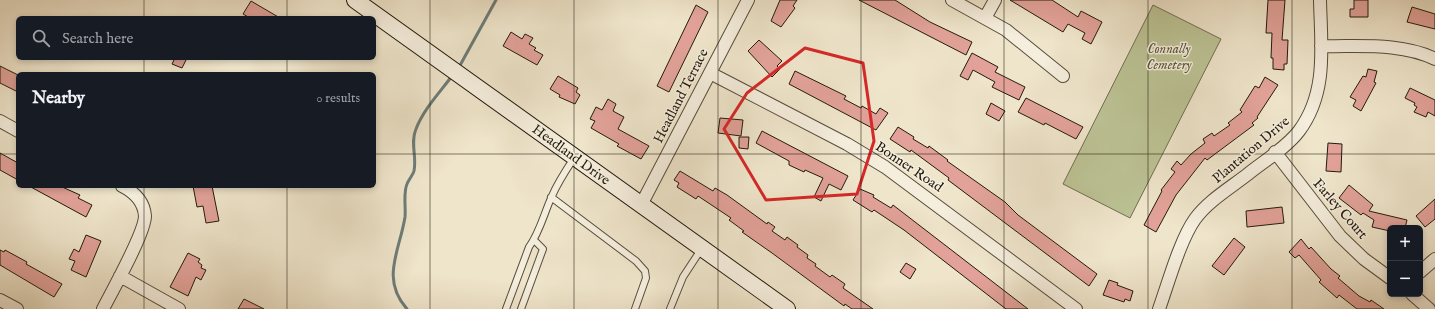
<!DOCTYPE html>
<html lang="en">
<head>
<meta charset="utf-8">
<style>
	body { margin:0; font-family:"IM FELL English",serif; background:#20242c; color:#f1f3f6 }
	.controls { position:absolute; right:12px; bottom:12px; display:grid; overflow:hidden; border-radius:6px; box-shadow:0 2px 6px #0003 }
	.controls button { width:36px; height:36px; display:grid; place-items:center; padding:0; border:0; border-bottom:1px solid #363941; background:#171b24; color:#f1f3f6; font:20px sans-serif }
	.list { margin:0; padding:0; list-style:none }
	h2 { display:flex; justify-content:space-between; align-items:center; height:52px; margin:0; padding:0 16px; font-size:17px }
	h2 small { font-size:13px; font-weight:400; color:#9ea1a6 }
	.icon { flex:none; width:22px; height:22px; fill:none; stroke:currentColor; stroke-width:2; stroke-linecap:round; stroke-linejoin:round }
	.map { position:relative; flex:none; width:1435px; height:309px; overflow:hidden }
	.search { position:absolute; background:#171b24; box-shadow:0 2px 6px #0003; left:16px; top:16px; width:360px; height:44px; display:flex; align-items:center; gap:10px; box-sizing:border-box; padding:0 14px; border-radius:6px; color:#9ea1a6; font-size:15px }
	.panel { position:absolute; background:#171b24; box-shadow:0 2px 6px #0003; left:16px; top:72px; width:360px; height:116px; border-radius:6px }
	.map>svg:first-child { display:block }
	.green { fill:#bcc395; stroke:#706e52 }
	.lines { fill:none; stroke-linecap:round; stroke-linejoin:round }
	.stream { stroke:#6c7c78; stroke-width:3 }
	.building { fill:#e2a299; stroke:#231a0e }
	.lane-casing { stroke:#564d3d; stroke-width:8 }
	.street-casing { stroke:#564d3d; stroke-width:14 }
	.secondary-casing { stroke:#231a0e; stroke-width:18 }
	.lane { stroke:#f5eedd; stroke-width:6 }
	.street { stroke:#f5eedd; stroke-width:12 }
	.secondary { stroke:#f5eedd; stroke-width:16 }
	.marked { fill:none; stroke:#d62828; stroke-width:3; stroke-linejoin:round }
	.grid { fill:none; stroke:#231a0e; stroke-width:1; stroke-opacity:0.55 }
	.labels { text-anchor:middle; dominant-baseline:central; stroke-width:3; stroke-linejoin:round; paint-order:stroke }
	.park-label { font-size:14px; font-style:italic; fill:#59553d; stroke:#f5eedd }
	.street-label { font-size:14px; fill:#231a0e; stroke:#f5eedd }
</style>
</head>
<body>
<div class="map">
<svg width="1435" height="309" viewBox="0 0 1435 309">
	<rect width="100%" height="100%" fill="#efe5cb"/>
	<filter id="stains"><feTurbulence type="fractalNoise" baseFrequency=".005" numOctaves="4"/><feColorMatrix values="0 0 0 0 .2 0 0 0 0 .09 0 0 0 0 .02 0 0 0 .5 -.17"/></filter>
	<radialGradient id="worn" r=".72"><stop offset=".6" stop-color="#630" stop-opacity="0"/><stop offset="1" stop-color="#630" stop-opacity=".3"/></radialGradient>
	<!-- green -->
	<path class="green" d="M1153 5 1221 39 1130 218 1063 184Z"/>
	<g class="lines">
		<!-- stream -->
		<path class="stream" d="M458 69 496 0
			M407 309C380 279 400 250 405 217 406 207 403 193 407 184 409 179 413 175 414 171 417 156 410 143 416 129 423 110 440 92 452 76"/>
	</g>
	<!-- building -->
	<path class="building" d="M780 0H797L793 6 795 8 781 27 771 21Z
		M859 0H895L930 22 972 42 966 55Z
		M1010 0H1052L1078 17 1081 11 1102 22 1091 44 1082 39 1085 33 1068 24 1063 32Z
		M1268 0H1285L1282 40H1288L1287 64H1284V70L1273 69V58H1271L1272 33H1266Z
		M1354 0H1368V17H1350V9H1354Z
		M251 1 280 18H250L243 14Z
		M696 5 708 12 669 92 657 86Z
		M1412 7 1435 14V29L1407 22Z
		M511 32 522 39 525 34 533 38 529 44 536 48 534 50 543 55 537 65 503 46Z
		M759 40 782 61 777 66 780 69 772 77 748 51Z
		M972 53 998 67 995 72 1025 87 1019 100 992 87 995 82 973 70 968 80 960 76Z
		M175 58H187L182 68 172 64Z
		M0 66 18 75V92L0 83Z
		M1368 69 1377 71 1374 82 1376 83 1361 111 1353 106 1356 100 1350 97 1363 76 1366 77Z
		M795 71 846 96 844 99 861 108 862 106 876 114 880 108 888 113 876 130 789 84Z
		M558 76 578 88 576 92 580 95 575 104 559 97 560 95 550 89Z
		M1265 77 1278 85 1257 117 1258 118 1252 123 1254 125 1207 160 1205 158 1176 195 1156 232 1144 225 1162 191 1161 190 1175 172 1171 169 1177 161 1181 165 1191 154 1205 143 1203 139 1212 133 1214 136 1230 125 1228 123 1242 112 1240 110 1255 86 1259 88Z
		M1410 88 1435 100V116L1428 112 1426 117 1414 112 1417 107 1414 105 1415 103 1405 98Z
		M1026 98 1083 127 1076 139 1045 123 1044 125 1018 112Z
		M608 99 616 104 613 111 624 117 618 129 649 146 641 159 617 146 619 144 591 128 595 121 590 119 596 107 602 110Z
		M991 103 1005 111 999 121 986 114Z
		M720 118 743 120 741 136 718 133Z
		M898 127 914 137 913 139 928 148 929 146 948 160 947 161 1005 202 1018 215 1097 274 1089 286 948 180 949 178 911 150 910 152 890 139Z
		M762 131 848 176 841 190 829 184 821 201 814 197 823 178 805 170 804 172 789 165V161L756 143Z
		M739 137H749L748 149 739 148Z
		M1328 143 1342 144 1341 172 1326 171Z
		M0 153 18 163V180L0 170Z
		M680 171 713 191 715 188 727 195 767 224 768 222 775 227 772 231 785 240 787 237 798 245 797 247 808 255 807 258 816 264 815 266 830 277 832 275 845 284 843 288 873 309H852L845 304 844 306 772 253 742 232 744 231 729 220 731 218 698 196 696 199 677 187 679 183 674 180Z
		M1349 185 1373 205 1369 211 1407 220 1405 228H1390V231L1372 227 1374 220 1363 213 1361 215 1339 198Z
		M29 186H60L80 195 78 198 92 205 86 217Z
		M193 186H212L219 221 206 223 203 206 197 207Z
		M860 189 874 195 873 197 891 208 893 205 1028 309H1006L904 230 874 210 872 212 853 200Z
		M1435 199V219L1425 227 1416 216Z
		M1282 207 1284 223 1247 227 1246 211Z
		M86 235 101 241 86 277 71 270 75 261 69 259 74 249 79 252Z
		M1234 238 1245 247 1224 275 1212 266Z
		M1301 239 1309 249 1311 247 1331 269 1340 276 1338 278 1359 296 1370 302 1371 300 1384 309H1357L1339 295 1337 298 1319 282 1321 280 1299 255 1295 258 1289 252Z
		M0 250 4 252 5 250 27 262 26 264 62 284 54 297 0 265Z
		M188 253 200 259 198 262 202 265 201 268 206 270 201 280 196 277 188 296 170 287Z
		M906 263 916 269 910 279 900 272Z
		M1109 280 1118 283 1117 285 1133 291 1130 301 1125 299 1124 302 1103 295Z
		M244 299 264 309H238Z"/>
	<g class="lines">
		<!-- lane casing -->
		<g class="lane-casing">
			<path id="lane" d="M551 197 636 261 645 271 646 278 635 309
				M506 309 529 247C540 232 544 213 552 196 558 182 566 170 574 158
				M521 309 543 249 534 240
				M670 309 683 277 702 248"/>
		</g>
		<!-- street casing -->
		<g class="street-casing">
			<path id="street" d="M952 0 1006 30 1063 76
				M985 18 995 0
				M1321 46C1358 47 1401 42 1435 59
				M710 73 847 144 885 167 1076 309
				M0 121 18 131
				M1275 152 1340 236 1364 259 1390 278
				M641 205 748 0
				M1420 272 1435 259
				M120 276 179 309
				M1412 294 1429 309
				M0 300 17 309
				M103 309C112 291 145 233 145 216 144 202 134 192 122 186
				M1159 309C1168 284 1180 240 1195 219 1208 201 1230 188 1248 174 1263 162 1287 147 1299 131 1328 92 1321 46 1320 0"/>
		</g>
		<!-- secondary casing -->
		<g class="secondary-casing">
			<path id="secondary" d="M355 0 787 309"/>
		</g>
		<!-- lane -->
		<use href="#lane" class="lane"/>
		<!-- street -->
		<use href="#street" class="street"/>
		<!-- secondary -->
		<use href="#secondary" class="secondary"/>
	</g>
	<!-- marked area -->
	<path class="marked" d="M805 48 863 63 874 141 857 194 766 200 724 129 747 93Z"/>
	<!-- grid -->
	<path class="grid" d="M144 0V18M287 0V18M430 0V309M574 0V309M718 0V309M861 0V309M1004 0V309M1148 0V309M1292 0V309M144 58V74M287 58V74M0 154H18M374 154H1435M144 186V309M287 186V309"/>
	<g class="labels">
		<!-- park labels -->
		<g class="park-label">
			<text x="1169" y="49">Connally<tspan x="1169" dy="16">Cemetery</tspan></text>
		</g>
		<!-- street labels -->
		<g class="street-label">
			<text transform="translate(681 96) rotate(-63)">Headland Terrace</text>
			<text transform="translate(1251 150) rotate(-40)">Plantation Drive</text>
			<text transform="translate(571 155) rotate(36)">Headland Drive</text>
			<text transform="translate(909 167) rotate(34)">Bonner Road</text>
			<text transform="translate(1340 209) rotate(49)">Farley Court</text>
		</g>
	</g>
	<rect width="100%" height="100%" filter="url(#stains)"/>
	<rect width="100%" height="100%" fill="url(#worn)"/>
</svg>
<div class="controls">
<button>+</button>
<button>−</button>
</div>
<div class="search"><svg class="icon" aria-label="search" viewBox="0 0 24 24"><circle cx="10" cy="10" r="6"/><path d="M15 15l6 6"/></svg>Search here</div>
<section class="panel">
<h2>Nearby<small>0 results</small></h2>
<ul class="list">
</ul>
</section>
</div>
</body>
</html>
